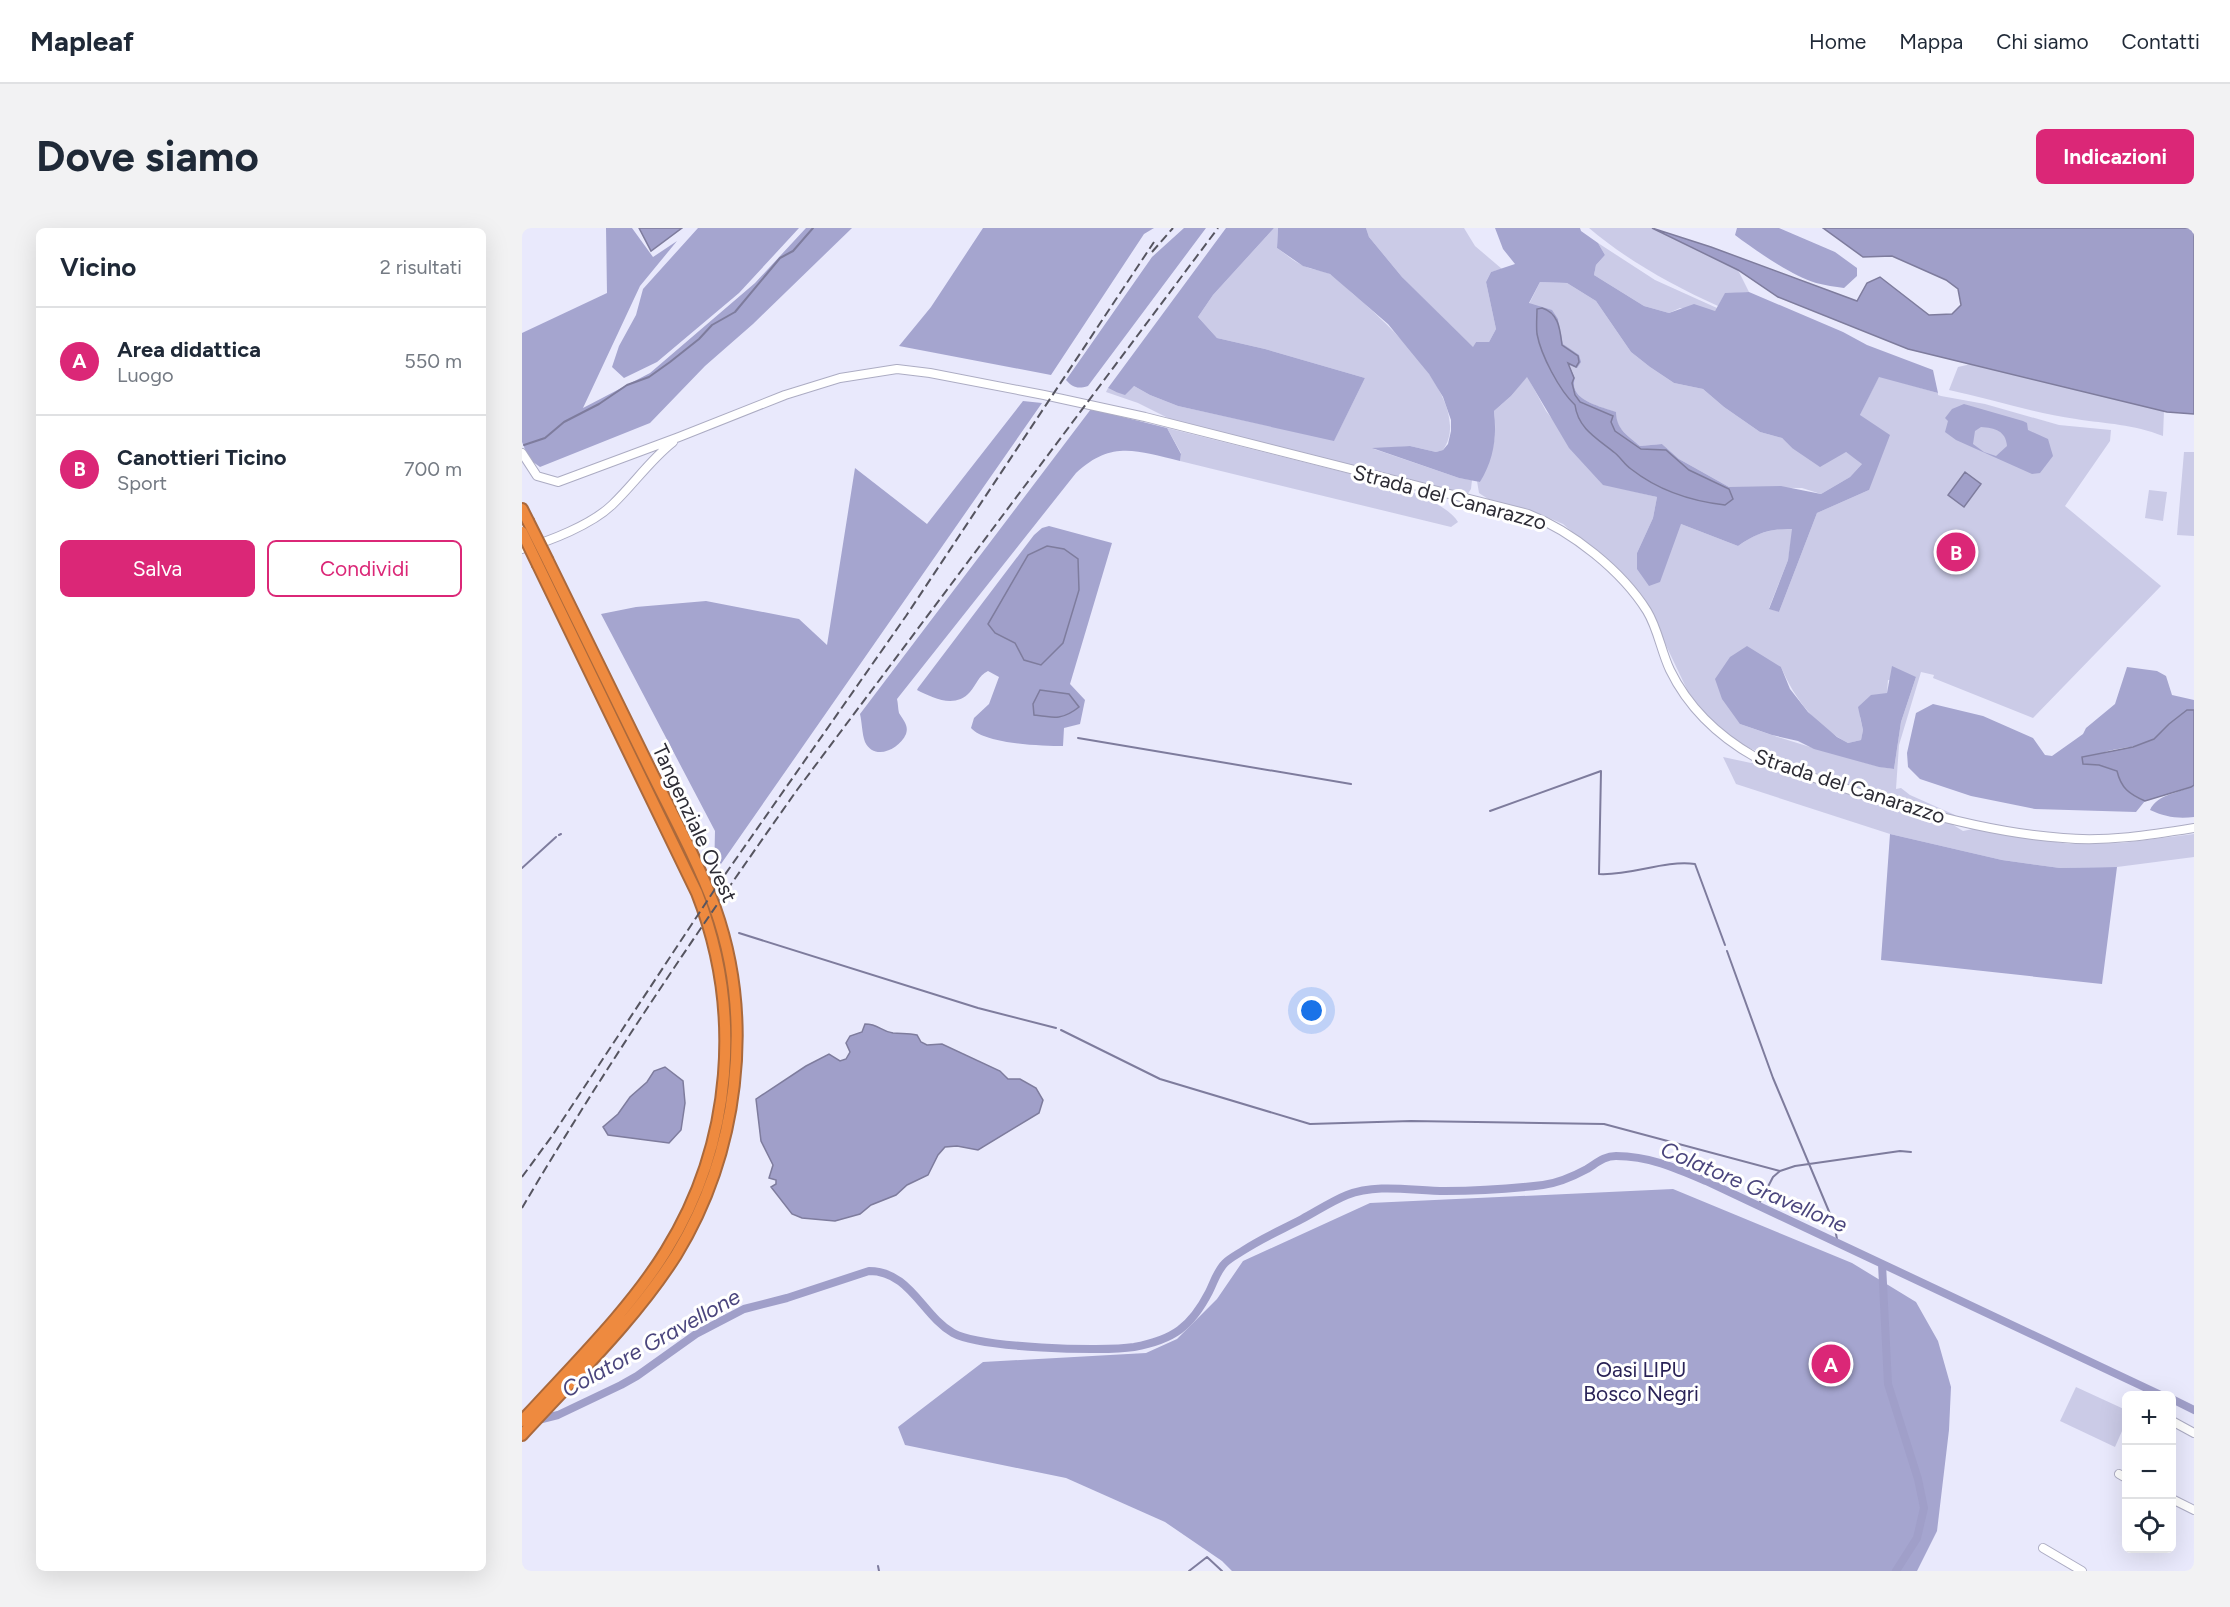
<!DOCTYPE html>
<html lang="it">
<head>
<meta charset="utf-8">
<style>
	body { margin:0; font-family:Figtree,sans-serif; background:#f2f2f3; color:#1f2937 }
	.controls { position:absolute; right:18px; bottom:18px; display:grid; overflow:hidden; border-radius:9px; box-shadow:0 6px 24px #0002 }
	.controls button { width:54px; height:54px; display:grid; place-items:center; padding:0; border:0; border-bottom:2px solid #e0e1e3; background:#fff; color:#1f2937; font:30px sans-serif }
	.you { position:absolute; left:790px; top:783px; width:21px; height:21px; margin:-15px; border:4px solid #fff; border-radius:50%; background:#1a73e8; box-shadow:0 0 0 9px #1a73e833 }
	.badge { display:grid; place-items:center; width:39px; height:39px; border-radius:50%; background:#db2777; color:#fff; font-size:20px; font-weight:700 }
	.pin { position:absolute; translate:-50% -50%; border:3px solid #fff; box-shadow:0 2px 6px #0006 }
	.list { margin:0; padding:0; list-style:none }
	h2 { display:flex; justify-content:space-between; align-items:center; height:78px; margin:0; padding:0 24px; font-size:26px }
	h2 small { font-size:20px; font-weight:400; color:#747a83 }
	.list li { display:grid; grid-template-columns:39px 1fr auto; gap:18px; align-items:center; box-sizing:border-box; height:108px; padding:0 24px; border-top:2px solid #e0e1e3 }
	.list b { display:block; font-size:22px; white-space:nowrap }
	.list p { margin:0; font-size:20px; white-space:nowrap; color:#747a83 }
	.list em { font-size:20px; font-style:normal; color:#747a83 }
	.actions { display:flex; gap:12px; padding:18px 24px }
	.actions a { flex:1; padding:14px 0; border:2px solid #db2777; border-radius:9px; text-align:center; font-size:21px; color:#db2777 }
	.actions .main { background:#db2777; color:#fff }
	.icon { flex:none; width:33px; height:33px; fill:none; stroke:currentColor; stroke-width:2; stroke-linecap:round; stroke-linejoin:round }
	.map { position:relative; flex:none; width:1672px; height:1343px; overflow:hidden; border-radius:9px }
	header { display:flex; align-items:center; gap:36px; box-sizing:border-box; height:84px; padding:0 30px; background:#fff; border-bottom:2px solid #e0e1e3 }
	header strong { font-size:28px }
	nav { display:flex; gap:33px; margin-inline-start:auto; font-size:21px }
	.intro { display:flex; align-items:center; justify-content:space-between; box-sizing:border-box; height:144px; padding:0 36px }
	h1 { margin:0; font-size:42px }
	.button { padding:15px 27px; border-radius:9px; background:#db2777; color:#fff; font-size:21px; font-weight:700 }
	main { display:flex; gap:36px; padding:0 36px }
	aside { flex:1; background:#fff; border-radius:9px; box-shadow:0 6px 24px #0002 }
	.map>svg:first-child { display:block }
	.green { fill:#cbcbe7; fill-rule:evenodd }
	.forest { fill:#a5a5cf; fill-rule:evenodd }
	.water { fill:#a09fc9; stroke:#7e7c9d; stroke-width:1.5 }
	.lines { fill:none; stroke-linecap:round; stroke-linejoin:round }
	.stream { stroke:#7e7c9d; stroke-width:2 }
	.canal { stroke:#a09fc9; stroke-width:8 }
	.minor-casing { stroke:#acacc3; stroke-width:10 }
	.highway-casing { stroke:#aa693c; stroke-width:14 }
	.minor { stroke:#fff; stroke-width:8 }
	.highway { stroke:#ee8a3f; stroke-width:10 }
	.rail { stroke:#565560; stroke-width:2; stroke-dasharray:9 4.5; stroke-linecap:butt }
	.highway-bridge-casing { stroke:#aa693c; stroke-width:14; stroke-linecap:butt }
	.highway-bridge { stroke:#ee8a3f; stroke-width:10 }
	.labels { text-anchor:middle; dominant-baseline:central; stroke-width:6; stroke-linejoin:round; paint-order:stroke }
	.street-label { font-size:21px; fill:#2d2c35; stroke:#fff }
	.park-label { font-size:21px; fill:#2a2357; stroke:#fff }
	.water-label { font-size:22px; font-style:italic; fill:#4a457d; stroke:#fff }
</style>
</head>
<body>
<header>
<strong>Mapleaf</strong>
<nav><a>Home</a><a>Mappa</a><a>Chi siamo</a><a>Contatti</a></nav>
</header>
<div class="intro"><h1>Dove siamo</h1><a class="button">Indicazioni</a></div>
<main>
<aside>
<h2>Vicino<small>2 risultati</small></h2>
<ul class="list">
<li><span class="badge">A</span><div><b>Area didattica</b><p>Luogo</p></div><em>550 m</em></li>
<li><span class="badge">B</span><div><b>Canottieri Ticino</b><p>Sport</p></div><em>700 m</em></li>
</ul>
<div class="actions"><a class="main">Salva</a><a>Condividi</a></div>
</aside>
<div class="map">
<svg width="1672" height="1343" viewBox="0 0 1672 1343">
	<rect width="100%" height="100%" fill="#e9e9fc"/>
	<!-- green -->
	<path class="green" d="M752 0H756L755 20C764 26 772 34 782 38 790 42 800 42 808 46 818 52 827 63 836 70 868 98 953 176 921 222L914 224 888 218 852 221 937 250 950 252 949 261 945 267 656 195 616 175 584 164 586 160 594 164 612 158 628 167 656 178 812 212 843 150 743 121 695 110 676 89 691 67Z
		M844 0H942L953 18 980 41 969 44 964 54 974 101 967 114H954L951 120 880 49 847 9Z
		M1067 0H1130L1216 42 1227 64 1203 66 1196 78C1150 57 1106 33 1067 0Z
		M1076 15 1133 52 1195 80 1193 83 1158 80 1147 85 1122 78 1072 47 1074 37 1083 27Z
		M1018 54 1045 55 1074 73 1109 124 1128 139 1152 155 1181 161 1202 179 1238 204 1260 210 1270 220 1324 224 1341 235 1328 249 1299 266 1280 260 1207 259 1157 231 1140 216 1118 218C1106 208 1094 201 1093 184 1078 178 1046 172 1053 150L1047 136 1050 123 1041 116 1036 91 1007 76Z
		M1449 136 1642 183 1641 208C1611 196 1585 196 1554 191 1511 185 1470 171 1427 162L1436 139Z
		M1005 148 1024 183 1081 256 1135 269 1131 290 1115 325 1159 296 1216 318C1234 305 1248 300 1271 301L1266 332 1247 380 1257 384 1295 285 1347 262 1338 187 1357 148 1416 165V167L1419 168 1463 176 1537 197 1589 202 1588 213 1543 278 1639 358 1511 490 1411 450 1412 447 1399 444 1377 517 1374 561 1379 560 1388 567 1433 587 1435 590 1336 560 1263 534 1227 520 1203 505 1184 488 1169 470 1121 369 1108 354 1041 296 1018 286 966 271 957 265 955 253 958 254C969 226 976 214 972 183L989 168ZM1259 439C1273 472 1294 498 1326 515L1339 512 1341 502 1338 489 1365 465 1366 452 1394 449 1379 494 1372 541C1353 539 1336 532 1317 527 1284 518 1251 508 1218 496Z
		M645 200 877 258C893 266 927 278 936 294L929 299 658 233 659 225Z
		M1662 224H1672V308L1655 307Z
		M1627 262 1645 264 1641 293 1623 290Z
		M1201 529 1229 535H1236L1428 595 1441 603 1451 601 1547 616 1600 615 1672 606V629L1595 639 1538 640 1480 632 1368 606 1214 556Z
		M1554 1159 1604 1182V1194L1593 1219 1538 1193Z"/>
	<!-- forest -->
	<path class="forest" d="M84 0H110L131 29 155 13 118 58 61 180 128 145 233 55 284 0H330L231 96 183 138 128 195 18 239 7 231 0 214V105L85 65Z
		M176 0H277L217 65 135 134 102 150 90 139 97 118 114 87 121 61Z
		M461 0H632L622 6 529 147 377 118 409 79Z
		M662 0H684L566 158C556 161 551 160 544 152L630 29Z
		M704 0H752L691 67 676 89 695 110 743 121 843 150 812 213 656 178 628 167 612 158 603 167 594 164 586 160Z
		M756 0H844L847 9 880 49 951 119 954 114H967L974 101 964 54 969 44 993 36 981 21 973 0H1058L1059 3 1076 15 1083 27 1074 37 1072 47 1122 78 1147 85 1172 76 1193 83 1203 65 1227 64 1321 104 1345 117 1411 142 1416 165 1357 149 1338 187 1368 207 1347 262 1295 285 1257 384 1247 381 1266 332 1270 301C1248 300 1233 306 1216 318L1159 296 1138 354 1127 358 1115 341V325L1131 290 1135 269 1081 257 1047 220 1005 149 989 168 972 183C975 209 972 231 958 254L937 250 850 220 888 218 914 224 921 222 926 216 929 203V192L921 169 907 146 866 96 808 46 781 38 755 20ZM1018 54 1045 55 1074 73 1109 124 1128 139 1152 155 1181 161 1202 179 1238 204 1260 210 1270 220 1298 239 1324 224 1340 236 1328 249 1299 266 1259 258 1207 259 1157 231 1140 216 1118 218C1106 208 1094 201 1094 184 1078 178 1046 172 1053 150L1047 137 1055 140 1059 134 1057 127 1041 116 1036 91 1030 82 1007 75Z
		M1215 0H1257L1313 24 1335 40V48L1322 60C1313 59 1303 57 1294 55 1269 47 1234 23 1213 7Z
		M501 173 520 175 192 646 193 603 79 386 114 379 184 373 277 391 305 417 333 240 405 296Z
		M1442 176 1501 193 1505 195 1506 202 1526 211 1531 228 1518 245 1510 246 1434 212 1423 204 1426 193 1423 190 1430 181ZM1459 199C1473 200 1484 203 1485 218L1474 228 1462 224 1451 216 1453 203Z
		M569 181 645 200 659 226 658 233C615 223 590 212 554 245L375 471C376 475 376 481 377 485 381 492 387 497 384 506 377 522 352 533 343 514 340 506 340 494 338 486Z
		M527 298 590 315 548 456 563 472 558 496 542 500 541 518C519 518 463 516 449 500L452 490 467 476 477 449 466 443C456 448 455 456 448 464 433 481 411 470 395 462L396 460 512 307 520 300ZM506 327 502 432 493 415 473 405 467 396Z
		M1225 418 1259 439 1268 461 1286 484 1315 509 1326 515 1339 512 1341 502 1336 479 1349 467 1365 465 1370 438 1394 449 1379 494 1372 541 1357 539 1292 521 1276 513 1250 507 1218 496 1200 471 1193 451 1208 429Z
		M1605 439 1635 443 1644 448 1650 467 1672 472V482C1654 483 1646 503 1631 512 1617 520 1601 519 1586 523 1578 525 1569 532 1561 536L1577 537 1595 543C1599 560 1608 566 1623 573L1614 584 1513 581 1449 568 1398 551 1386 539 1385 525 1394 485 1411 476 1461 488 1511 510 1523 527 1530 528 1554 511 1561 506 1564 500 1593 476Z
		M1672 557V589C1656 591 1643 589 1628 582 1636 565 1657 566 1672 557Z
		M1368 606 1480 632 1538 640 1595 639 1580 756 1359 732Z
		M1151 961 1330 1035 1394 1074 1416 1113 1429 1159 1427 1202 1415 1303 1395 1343H710L700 1333 643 1294 544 1250 383 1217 376 1199 461 1134 624 1125 655 1111 695 1071 721 1033 848 975Z"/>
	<!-- water -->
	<path class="water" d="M117 0H160L129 23Z
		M1130 0 1189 19 1335 73 1345 55 1358 49 1407 87 1430 86 1439 77 1436 61 1424 52 1370 28 1341 29 1301 0H1672V186L1645 184 1386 121 1256 69 1216 42Z
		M1020 80C1037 85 1038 102 1040 117L1056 128 1057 134 1054 139 1046 135 1052 150 1050 155 1053 167 1058 174 1091 188 1089 194 1093 203 1119 221 1144 222 1167 242 1207 261 1211 271 1203 277C1168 273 1137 263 1109 241 1103 237 1099 230 1093 225 1076 211 1056 201 1053 177 1037 162 1019 127 1015 106 1014 98 1015 89 1015 81Z
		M1443 244 1459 256 1442 279 1426 267Z
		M525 318 542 321 556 331 557 362 541 415 519 437 502 432 493 415 473 405 466 396 506 327Z
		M518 462 547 466 557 479C541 492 532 490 512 487L511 476Z
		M1665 482H1672V557L1669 559 1623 573C1607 566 1599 560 1595 543L1577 537 1561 536 1560 529 1611 519 1632 511 1647 496Z
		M343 796C357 796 358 803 371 805 379 806 386 805 395 807L399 814 405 817 420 816 478 843 486 851H498L514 860 521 872 517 885 456 922 435 918 423 919 416 927 406 947 385 957 374 967 349 977 338 986 313 993 280 990 270 986 249 959 254 956V952L247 950 251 937 239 913 234 871 284 838 307 826 318 833 324 831 328 824 324 815 328 808 340 804Z
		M143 839 161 853 163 875 159 902 147 915 86 907 81 899 96 886 108 869 125 854 132 843Z"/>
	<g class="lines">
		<!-- stream -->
		<path class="stream" d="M2 217 23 210 42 194 77 176 105 157 127 149 148 134 177 111 190 97 213 84 258 30 271 23 291 0
			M556 510 829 556
			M968 583 1079 543 1077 646C1109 648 1141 632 1173 636L1203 717
			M37 607 39 606
			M0 640 34 609
			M217 705 456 780 534 800
			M1205 723 1251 850 1311 993
			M539 802 638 851 788 896 889 893 1082 896 1258 943
			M1236 978 1251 949 1258 943 1273 938 1378 923 1389 924
			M1313 1001 1316 1016
			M356 1338 357 1343
			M667 1343 685 1329 700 1343"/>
		<!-- canal -->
		<path class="canal" d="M1360 1036 1366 1156 1396 1251 1402 1280 1395 1310 1374 1343
			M1650 1171 1672 1182
			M12 1193 36 1187 99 1157 115 1148 174 1106 222 1081 265 1070 347 1043C388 1043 400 1087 431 1105 458 1120 580 1124 612 1119 651 1112 669 1099 687 1064 692 1054 695 1043 703 1035 708 1030 716 1026 722 1022 740 1010 761 1001 780 991 795 983 810 973 825 967 855 955 892 963 923 963 956 963 988 961 1021 957 1036 955 1052 948 1065 941 1075 935 1082 928 1094 928 1127 928 1154 940 1184 953L1641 1168"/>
		<!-- minor casing -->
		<g class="minor-casing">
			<path id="minor" d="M0 225 15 248 36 254 157 209 263 167 318 150 375 141 408 145 522 167 623 189 1006 286C1050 303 1100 343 1125 383 1136 401 1139 423 1148 442 1167 481 1196 508 1233 529 1328 563 1440 603 1541 610 1584 614 1629 607 1672 600
				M0 321C28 313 69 297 90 277 112 256 128 232 151 214
				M1650 1193 1672 1205
				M1597 1246 1604 1250
				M1650 1271 1672 1282
				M1521 1320 1560 1343"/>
		</g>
		<!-- highway casing -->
		<g class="highway-casing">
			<path id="highway" d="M0 281 6 293
				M0 1193C48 1140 107 1083 144 1023 211 915 221 782 175 665L16 337
				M0 1207C52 1150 113 1092 154 1027 216 925 233 793 193 680 175 631 149 584 126 537 92 469 59 401 26 333"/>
		</g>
		<!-- minor -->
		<use href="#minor" class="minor"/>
		<!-- highway -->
		<use href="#highway" class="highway"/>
		<!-- rail -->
		<path class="rail" d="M630 24 651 0
			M0 949 30 908 195 658 384 388 632 14
			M0 980C84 837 179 698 275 562L696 0"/>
		<!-- highway-bridge casing -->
		<g class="highway-bridge-casing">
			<path id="highway-bridge" d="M6 293 26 333
				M0 304 16 337"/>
		</g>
		<!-- highway-bridge -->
		<use href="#highway-bridge" class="highway-bridge"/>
	</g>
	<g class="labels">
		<!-- street labels -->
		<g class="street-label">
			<text transform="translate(928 269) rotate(15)">Strada del Canarazzo</text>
			<text transform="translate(1328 558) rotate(18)">Strada del Canarazzo</text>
			<text transform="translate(173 595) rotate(65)">Tangenziale Ovest</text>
		</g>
		<!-- park labels -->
		<g class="park-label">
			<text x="1119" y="1141">Oasi LIPU<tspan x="1119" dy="24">Bosco Negri</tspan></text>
		</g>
		<!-- water labels -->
		<g class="water-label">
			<text transform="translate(1232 959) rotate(23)">Colatore Gravellone</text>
			<text transform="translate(129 1115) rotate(-29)">Colatore Gravellone</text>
		</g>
	</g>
</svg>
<div class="controls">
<button>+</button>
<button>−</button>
<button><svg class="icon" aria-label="locate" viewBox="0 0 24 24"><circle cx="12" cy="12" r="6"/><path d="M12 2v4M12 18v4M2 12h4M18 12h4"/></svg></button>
</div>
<div class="you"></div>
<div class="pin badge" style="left:1309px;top:1136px">A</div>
<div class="pin badge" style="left:1434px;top:324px">B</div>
</div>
</main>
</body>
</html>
